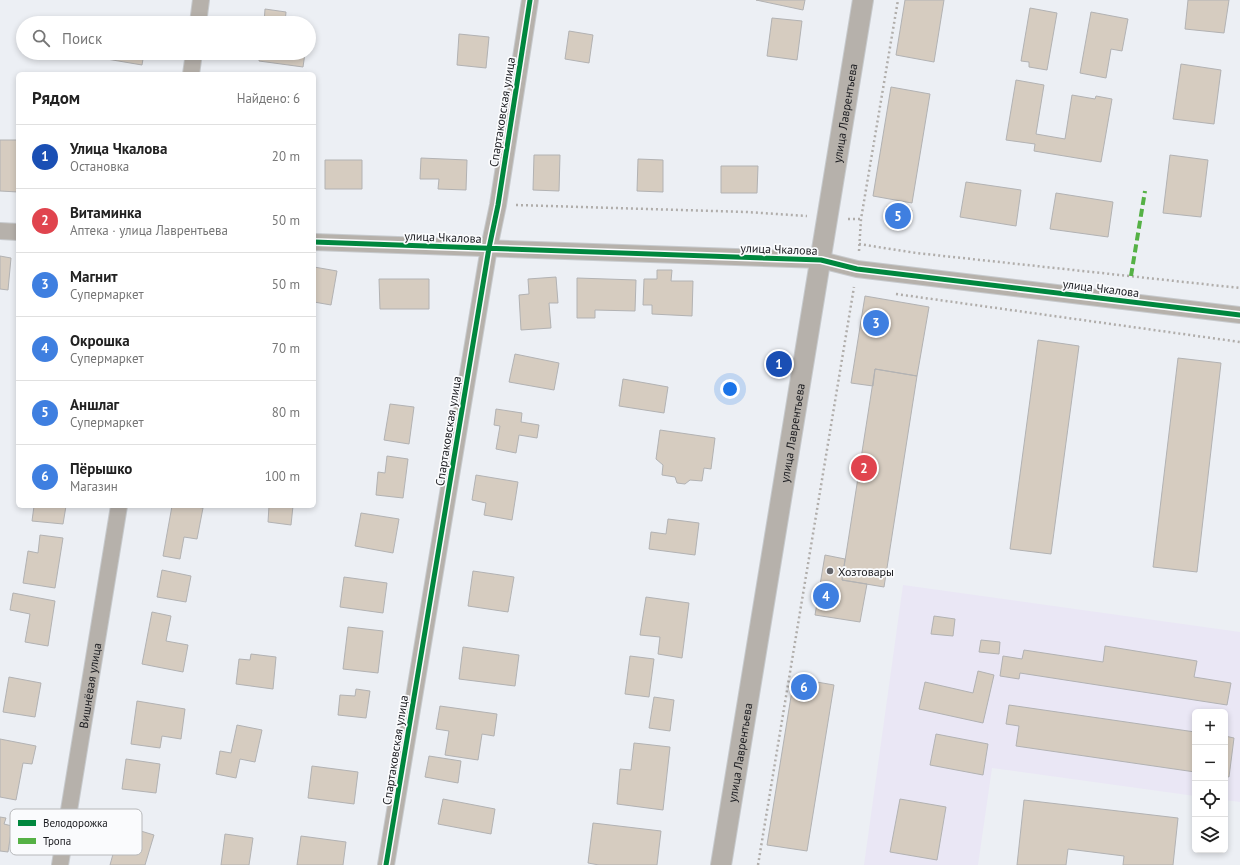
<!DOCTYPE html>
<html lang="ru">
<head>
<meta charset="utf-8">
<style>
	body { margin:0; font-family:"PT Sans",sans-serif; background:#f2f2f2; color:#222 }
	.controls { position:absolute; right:12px; bottom:12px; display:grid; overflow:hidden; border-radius:6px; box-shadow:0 2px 6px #0003 }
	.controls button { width:36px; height:36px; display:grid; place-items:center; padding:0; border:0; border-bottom:1px solid #e0e0e0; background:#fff; color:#222; font:20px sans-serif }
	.you { position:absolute; left:730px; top:389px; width:14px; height:14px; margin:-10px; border:3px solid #fff; border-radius:50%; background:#1a73e8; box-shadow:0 0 0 6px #1a73e833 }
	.badge { display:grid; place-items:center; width:26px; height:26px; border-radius:50%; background:#111827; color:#fff; font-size:13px; font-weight:700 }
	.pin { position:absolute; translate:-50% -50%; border:2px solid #fff; box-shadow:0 1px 4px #0006 }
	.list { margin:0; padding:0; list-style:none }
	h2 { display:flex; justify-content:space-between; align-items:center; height:52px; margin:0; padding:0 16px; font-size:17px }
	h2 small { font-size:13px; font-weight:400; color:#767676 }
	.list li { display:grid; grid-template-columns:26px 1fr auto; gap:12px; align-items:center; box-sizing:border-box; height:64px; padding:0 16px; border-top:1px solid #e0e0e0 }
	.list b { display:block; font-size:15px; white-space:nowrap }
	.list p { margin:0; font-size:13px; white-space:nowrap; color:#767676 }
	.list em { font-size:13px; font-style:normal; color:#767676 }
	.icon { flex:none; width:22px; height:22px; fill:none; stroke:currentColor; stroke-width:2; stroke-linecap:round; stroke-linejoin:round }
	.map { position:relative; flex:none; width:1240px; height:865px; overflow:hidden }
	.search { position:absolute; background:#fff; box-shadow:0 2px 6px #0003; left:16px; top:16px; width:300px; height:44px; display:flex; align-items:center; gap:10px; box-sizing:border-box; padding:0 14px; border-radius:22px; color:#767676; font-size:15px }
	.panel { position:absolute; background:#fff; box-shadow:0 2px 6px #0003; left:16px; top:72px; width:300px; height:436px; border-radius:6px }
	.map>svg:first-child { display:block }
	.industrial { fill:#eae7f5 }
	.building { fill:#d6ccc0; stroke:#b2b2b3 }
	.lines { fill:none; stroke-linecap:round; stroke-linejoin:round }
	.minor-casing { stroke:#c7cacd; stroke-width:18 }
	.tertiary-casing { stroke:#c7cacd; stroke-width:22 }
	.path { stroke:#b0adaa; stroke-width:2.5; stroke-dasharray:2 3; stroke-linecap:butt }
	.minor { stroke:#b6b1ab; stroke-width:16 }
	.tertiary { stroke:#b6b1ab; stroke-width:20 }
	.quiet { stroke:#55b145; stroke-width:4; stroke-dasharray:8 4; stroke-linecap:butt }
	.cycleway-casing { stroke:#fafbfd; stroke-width:8 }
	.cycleway { stroke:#00873e; stroke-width:5 }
	.poi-dot { fill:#64656a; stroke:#fafbfd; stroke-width:1.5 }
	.labels { text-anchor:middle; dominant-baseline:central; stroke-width:3.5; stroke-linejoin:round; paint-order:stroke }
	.street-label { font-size:12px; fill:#1a1b1f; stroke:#fafbfd }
	.poi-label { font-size:12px; fill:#1a1b1f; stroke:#fafbfd; text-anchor:start }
	.key { fill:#fafbfd; stroke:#b7b8ba; stroke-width:1 }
	.key-label { font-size:11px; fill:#1a1b1f }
</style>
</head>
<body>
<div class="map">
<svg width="1240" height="865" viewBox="0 0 1240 865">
	<rect width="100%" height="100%" fill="#eceff4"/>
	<!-- industrial -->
	<path class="industrial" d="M903 585 1240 632V802L1225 800V712H1195V796L992 768 978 865H864Z"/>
	<!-- building -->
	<path class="building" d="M756 0H805L803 10Z
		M905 0H944L934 62 896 55Z
		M1188 0H1229L1224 33 1185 29Z
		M1030 8 1057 13 1047 70 1029 67V62L1021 61Z
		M265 9 286 12 285 23H264Z
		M1091 12 1128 19 1122 51 1111 49 1106 78 1080 73Z
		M772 18 802 21 797 60 767 56Z
		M569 31 593 35 589 63 565 59Z
		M459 34 489 37 486 68 457 65Z
		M96 53H144L142 65 95 57Z
		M260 53H305L303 67 259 61Z
		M1181 64 1221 70 1214 124 1173 119Z
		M1016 80 1044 85 1036 134 1065 139 1072 95 1095 99 1096 96 1112 99 1101 162 1034 151 1035 144 1006 140Z
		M891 87 930 94 912 203 873 196Z
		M0 140H18V192L0 191Z
		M534 155H560L559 191 533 190Z
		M1170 155 1208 160 1201 217 1163 213Z
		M421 158 467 160 466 190 438 189 439 179H420Z
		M638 159 663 160V192L637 191Z
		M325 160H362V189H325Z
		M721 166H758L757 193H721Z
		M966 182 1021 190 1016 226 960 217Z
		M1056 193 1113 202 1108 237 1050 229Z
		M887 206 912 210 909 223 885 219Z
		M0 256 11 258 8 290 0 289Z
		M314 267 337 271 331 305 314 302Z
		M657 270H672L671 281H693L692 316 652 314V305H643L644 279H657Z
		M556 277 558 303H549L551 328 521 330 519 295 529 294 528 279Z
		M577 278 636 280 635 311 595 310V318H577Z
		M379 279H429V309H380Z
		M865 296 929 307 917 376 875 369 873 386 851 383Z
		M1038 340 1079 346 1051 554 1010 549Z
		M515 354 559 363 554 390 509 382Z
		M1178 358 1221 363 1197 572 1153 567Z
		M875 369 917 376 884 587 842 580Z
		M623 379 668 387 664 413 619 406Z
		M390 404 414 407 409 444 384 440Z
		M496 409 522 413 521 422 539 425 537 438 519 435 516 453 496 449 500 426 494 425Z
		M660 430 715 438 711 469 704 468 702 481 690 480 685 484 677 483 675 477 662 475 663 465 656 459Z
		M387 456 408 459 403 498 376 495 378 472 385 473Z
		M476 475 518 482 512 520 484 515 486 503 472 500Z
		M34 506H66L63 524 32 521Z
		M172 506H189L203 508 197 539 184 537 180 559 163 556Z
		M269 506H293L291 525 268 522Z
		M361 513 399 519 393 553 355 546Z
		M668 519 699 523 695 555 649 549 651 532 666 534Z
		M40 535 63 538 55 588 23 583 28 551 38 553Z
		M825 555 845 559 842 580 867 584 860 622 815 615Z
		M162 570 191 576 186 602 157 597Z
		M473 571 514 577 508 612 468 606Z
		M344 577 387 583 383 613 340 607Z
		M13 593 55 601 48 646 25 642 30 614 10 610Z
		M646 597 689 603 682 658 658 654 660 637 640 635Z
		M152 612 171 616 166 641 188 645 183 672 142 664Z
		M934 616 955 619 953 636 931 634Z
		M348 627 383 631 378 673 343 669Z
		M981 640 1000 642 999 654 979 652Z
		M1105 646 1197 661 1194 677 1231 683 1227 705 1020 673 1019 679 1000 676 1003 656 1022 659 1024 650 1103 662Z
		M463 647 519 655 515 686 459 679Z
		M251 654 276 657 273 689 236 684 239 659 250 660Z
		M630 656 654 659 649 697 625 694Z
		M978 671 994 675 983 723 919 709 925 682 973 693Z
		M9 677 41 683 35 717 3 712Z
		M794 678 834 685 807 851 767 845Z
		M356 689 370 691 366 718 338 715 340 695 355 696Z
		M654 697 674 700 670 731 649 728Z
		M137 701 185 709 181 739 162 736 160 748 131 744Z
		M1009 705 1195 732V772L1016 746 1019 726 1006 724Z
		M440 706 497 714 494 736 482 734 478 760 445 755 449 731 436 729Z
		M237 725 262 730 255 762 240 759 236 778 216 774 220 751 231 753Z
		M936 734 988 744 983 775 930 765Z
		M1225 736 1234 738 1229 777 1225 776Z
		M0 739 36 746 32 764 23 763 16 800 0 797Z
		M634 743 670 747 663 810 617 804 620 769 631 770Z
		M429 756 461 761 458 783 425 777Z
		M126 759 160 764 156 793 122 789Z
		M312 766 358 772 354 804 308 798Z
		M443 799 495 809 491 834 438 824Z
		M900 799 946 807 937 860 890 852Z
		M1024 800 1178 818 1173 865H1123L1124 856 1068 849 1066 865H1017Z
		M0 817 6 818 4 824 12 826 8 852 0 851Z
		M593 823 661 831 657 865H599L588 863Z
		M121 825 154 835 145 865H110Z
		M225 834 253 838 249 865H221Z
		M301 836 346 842 343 865H297Z"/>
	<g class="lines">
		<!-- minor casing -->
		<g class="minor-casing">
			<g id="minor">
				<path d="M198 23 201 0"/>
				<path d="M191 74 194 53"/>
				<path d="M0 231 18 232"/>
				<path d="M314 242 821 260 857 269 1240 315"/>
				<path id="s1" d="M60 865 119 506"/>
				<path d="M386 865 489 248 498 205 530 0"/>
			</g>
		</g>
		<!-- tertiary casing -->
		<g class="tertiary-casing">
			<g id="tertiary">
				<path id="s2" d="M721 865 863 0"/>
			</g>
		</g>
		<!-- path -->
		<path class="path" d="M516 205 747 212 807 216
			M848 219H861
			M859 244 916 253 1240 288
			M859 251 861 219 898 0
			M896 294 1240 342
			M758 865 854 287"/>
		<!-- minor -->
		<use href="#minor" class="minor"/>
		<!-- tertiary -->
		<use href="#tertiary" class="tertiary"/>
		<!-- quiet -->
		<path class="quiet" d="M1131 276 1145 191"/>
		<!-- cycleway casing -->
		<g class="cycleway-casing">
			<path id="cycleway" d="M314 242 821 260 857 269 1240 315
				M386 865 489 248 498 205 530 0"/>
		</g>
		<!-- cycleway -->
		<use href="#cycleway" class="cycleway"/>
	</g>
	<!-- markers -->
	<circle class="poi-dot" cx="830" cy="571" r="4"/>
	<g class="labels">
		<!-- street labels -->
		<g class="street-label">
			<text transform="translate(502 112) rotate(-81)">Спартаковская улица</text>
			<text stroke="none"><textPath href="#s2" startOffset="762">улица Лаврентьева</textPath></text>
			<text transform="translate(443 237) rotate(2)">улица Чкалова</text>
			<text transform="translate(779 249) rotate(2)">улица Чкалова</text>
			<text transform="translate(1101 288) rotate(7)">улица Чкалова</text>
			<text transform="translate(448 431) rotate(-81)">Спартаковская улица</text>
			<text stroke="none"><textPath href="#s2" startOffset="438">улица Лаврентьева</textPath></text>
			<text stroke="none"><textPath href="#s1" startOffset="182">Вишнёвая улица</textPath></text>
			<text transform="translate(395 750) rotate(-81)">Спартаковская улица</text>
			<text stroke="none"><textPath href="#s2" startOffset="114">улица Лаврентьева</textPath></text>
		</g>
		<!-- poi labels -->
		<g class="poi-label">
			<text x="838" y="571">Хозтовары</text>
		</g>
	</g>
	<!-- legend -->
	<rect x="10" y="809" width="132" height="46" rx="6" class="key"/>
	<rect x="18" y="820" width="18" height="6" fill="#00873e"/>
	<rect x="18" y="838" width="18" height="6" fill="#55b145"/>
	<g class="key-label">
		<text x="43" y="827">Велодорожка</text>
		<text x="43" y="845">Тропа</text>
	</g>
</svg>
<div class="controls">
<button>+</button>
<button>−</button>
<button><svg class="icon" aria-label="locate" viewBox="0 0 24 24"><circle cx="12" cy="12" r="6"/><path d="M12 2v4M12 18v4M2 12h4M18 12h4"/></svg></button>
<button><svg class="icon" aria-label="layers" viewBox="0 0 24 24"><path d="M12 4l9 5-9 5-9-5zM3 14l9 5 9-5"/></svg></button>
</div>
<div class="you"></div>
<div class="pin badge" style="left:779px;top:364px;background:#1a4fb4">1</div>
<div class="pin badge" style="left:864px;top:468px;background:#e0444e">2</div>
<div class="pin badge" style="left:876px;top:323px;background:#3f7fe0">3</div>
<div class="pin badge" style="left:826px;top:596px;background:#3f7fe0">4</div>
<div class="pin badge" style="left:898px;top:216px;background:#3f7fe0">5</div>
<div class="pin badge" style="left:804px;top:687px;background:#3f7fe0">6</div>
<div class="search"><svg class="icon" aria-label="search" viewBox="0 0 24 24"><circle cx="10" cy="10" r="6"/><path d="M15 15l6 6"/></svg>Поиск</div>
<section class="panel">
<h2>Рядом<small>Найдено: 6</small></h2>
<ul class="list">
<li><span class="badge" style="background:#1a4fb4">1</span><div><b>Улица Чкалова</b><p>Остановка</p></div><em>20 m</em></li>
<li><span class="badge" style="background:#e0444e">2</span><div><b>Витаминка</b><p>Аптека · улица Лаврентьева</p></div><em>50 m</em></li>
<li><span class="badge" style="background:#3f7fe0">3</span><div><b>Магнит</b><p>Супермаркет</p></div><em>50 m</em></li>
<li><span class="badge" style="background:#3f7fe0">4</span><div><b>Окрошка</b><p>Супермаркет</p></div><em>70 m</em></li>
<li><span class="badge" style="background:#3f7fe0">5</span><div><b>Аншлаг</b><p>Супермаркет</p></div><em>80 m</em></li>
<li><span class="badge" style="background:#3f7fe0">6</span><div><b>Пёрышко</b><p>Магазин</p></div><em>100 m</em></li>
</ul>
</section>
</div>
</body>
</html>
